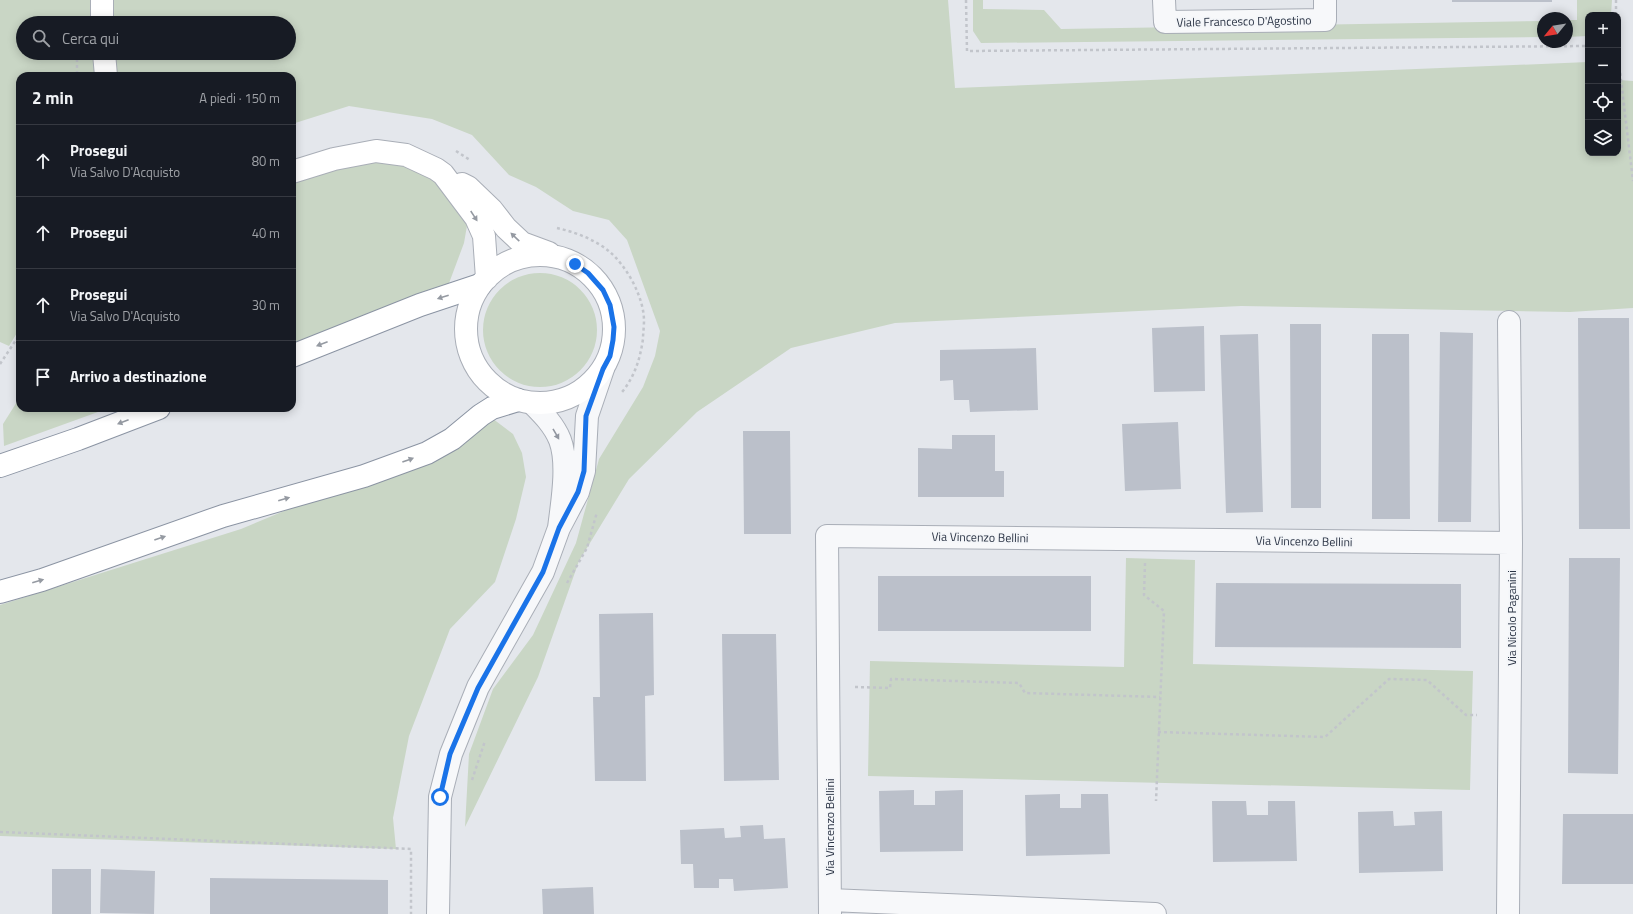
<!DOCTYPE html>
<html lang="it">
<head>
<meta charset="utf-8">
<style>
	body { margin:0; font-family:"Titillium Web",sans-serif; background:#242831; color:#f1f3f6 }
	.controls { position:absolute; right:12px; top:12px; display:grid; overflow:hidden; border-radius:8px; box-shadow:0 2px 10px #0003 }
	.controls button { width:36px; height:36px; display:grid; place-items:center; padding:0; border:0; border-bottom:1px solid #363941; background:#171b24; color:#f1f3f6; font:20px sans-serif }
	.compass { position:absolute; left:1537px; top:12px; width:36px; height:36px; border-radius:50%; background:#171b24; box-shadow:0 2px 10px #0003; rotate:240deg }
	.stop { position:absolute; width:12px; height:12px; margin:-9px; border:3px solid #1a73e8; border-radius:50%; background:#fff }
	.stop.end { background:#1a73e8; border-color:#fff; box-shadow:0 1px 4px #0008 }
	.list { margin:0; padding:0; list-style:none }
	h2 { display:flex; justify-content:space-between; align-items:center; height:52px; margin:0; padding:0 16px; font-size:17px }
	h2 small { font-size:13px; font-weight:400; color:#9ea1a6 }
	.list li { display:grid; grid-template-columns:26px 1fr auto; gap:12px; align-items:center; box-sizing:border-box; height:72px; padding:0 16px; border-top:1px solid #363941 }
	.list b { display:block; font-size:15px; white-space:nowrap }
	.list p { margin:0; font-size:13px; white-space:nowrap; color:#9ea1a6 }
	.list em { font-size:13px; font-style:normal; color:#9ea1a6 }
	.icon { flex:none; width:22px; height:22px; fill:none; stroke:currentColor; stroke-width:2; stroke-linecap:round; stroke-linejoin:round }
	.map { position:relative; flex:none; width:1633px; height:914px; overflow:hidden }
	.search { position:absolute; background:#171b24; box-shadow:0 2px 10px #0003; left:16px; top:16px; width:280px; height:44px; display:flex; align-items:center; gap:10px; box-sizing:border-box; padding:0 14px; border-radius:22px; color:#9ea1a6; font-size:15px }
	.panel { position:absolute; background:#171b24; box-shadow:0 2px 10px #0003; left:16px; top:72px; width:280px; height:340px; border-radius:12px }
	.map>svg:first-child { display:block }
	.green { fill:#c9d6c5; fill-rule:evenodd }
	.building { fill:#bbc0ca }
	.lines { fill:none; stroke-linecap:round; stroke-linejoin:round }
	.street-casing { stroke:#a9aeb7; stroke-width:24 }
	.secondary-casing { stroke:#a9aeb7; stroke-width:24 }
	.highway-casing { stroke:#8b94a3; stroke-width:24 }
	.path { stroke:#c2c5cb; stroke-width:2.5; stroke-dasharray:3 3; stroke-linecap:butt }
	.street { stroke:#f7f8fa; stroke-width:22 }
	.secondary { stroke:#fff; stroke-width:22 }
	.highway { stroke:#fff; stroke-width:22 }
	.oneway { fill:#959aa2 }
	.oneway2 { fill:#9196a0 }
	.route { stroke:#1a73e8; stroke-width:5 }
	.labels { text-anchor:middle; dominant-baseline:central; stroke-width:3.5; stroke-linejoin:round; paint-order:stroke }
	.street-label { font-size:12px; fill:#2b3445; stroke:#f4f6f9 }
</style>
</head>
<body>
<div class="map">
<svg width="1633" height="914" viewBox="0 0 1633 914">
	<rect width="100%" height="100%" fill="#e4e7ec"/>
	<!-- green -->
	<path class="green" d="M0 0H948L955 88 1588 62V153H1618V61L1619 80 1633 81V308L1570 312 1241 306 895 323 791 348 697 412 629 479 579 561 538 677 465 827 469 754 493 689 533 635 576 543 599 459 643 387 655 356 660 331 627 240 609 220 573 211 536 187 509 175 472 135 432 119 349 106 292 124V76H20V328L9 346 0 342ZM23 23H289V53H23Z
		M973 0H983V9L1044 10 1061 29 1543 21V37L981 43 973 31Z
		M1577 0H1612L1611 15H1588V36L1567 37V20H1577Z
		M312 160 416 161 443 182 468 220 464 243 439 310 292 346V168Z
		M483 330a57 57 0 1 1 114 0a57 57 0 1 1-114 0Z
		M20 397V408H109L4 446 3 424Z
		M484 412 513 434 522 453 526 477 516 519 495 582 450 629 409 736 393 818 396 849 0 836V605L241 529 430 450Z
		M1126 558 1195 560 1193 664 1473 671 1470 790 868 776 870 661 1124 667Z"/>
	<!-- building -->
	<path class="building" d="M1452 0H1552V2H1452Z
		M1578 318H1629L1630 529H1579Z
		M1290 324H1321V508H1291Z
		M1204 326 1205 391 1154 392 1152 328Z
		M1440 332 1473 333 1471 522H1438Z
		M1258 334 1263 512 1226 513 1220 335Z
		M1372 334H1409L1410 519H1372Z
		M1036 348 1038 410 970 412 969 400H954L953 380 940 381V350Z
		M1178 422 1181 489 1125 491 1122 424Z
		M743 431H790L791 534H744Z
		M952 435H995V471H1004V497H918V448L952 449Z
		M1569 558H1620L1618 774 1568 773Z
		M878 576H1091V631H878Z
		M1216 583 1461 584V648L1215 647Z
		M653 613 654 695 645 696 646 781H595L593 697H600L599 614Z
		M722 634H776L779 780 724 781Z
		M914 790V805H935V791L963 790V851L880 852 879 791Z
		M1060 794V808H1081V794H1108L1110 854 1026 856 1025 795Z
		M1212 801H1246L1247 815H1268V801H1295L1297 861 1213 862Z
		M1393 811 1394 826 1415 825 1414 812 1442 811 1443 871 1359 873 1358 812Z
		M1563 814H1633V884H1562Z
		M763 825 764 839 785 838 788 888 734 891 733 879H719V888H694L693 864H681L680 830 724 828 725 838 741 837 740 826Z
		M52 869H91V914H52Z
		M101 869 155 871 154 914 100 913Z
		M210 878 388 880V914H210Z
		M593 887 594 914H543L542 889Z"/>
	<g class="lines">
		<!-- street casing -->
		<g class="street-casing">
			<path id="street" d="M1164 0 1165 22 1325 20V0
				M532 403C543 414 554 425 560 440 569 464 562 503 559 528L578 492 584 471 587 416 603 369
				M830 900 1155 914
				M438 914 440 797 451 754 478 687 543 572 559 528
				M830 914 827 536 1511 543
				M1508 914 1511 543 1509 322"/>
		</g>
		<!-- secondary casing -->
		<g class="secondary-casing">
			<path id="secondary" d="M102 0V23
				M104 53 106 76
				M292 172 334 159 376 151 406 155 436 169 443 174 476 218 484 236 487 278
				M462 184 468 187 492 210 506 228 522 243 549 253
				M466 329a74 74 0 1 1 148 0a74 74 0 1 1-148 0Z"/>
		</g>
		<!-- highway casing -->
		<g class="highway-casing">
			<path id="highway" d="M292 356 420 305 480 285
				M0 466 78 439 159 408
				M0 592 42 580 223 516 364 476 427 453 452 439 481 415 492 408 518 400"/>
		</g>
		<!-- path -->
		<path class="path" d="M966 0 967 51 1588 46
			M1616 0V15
			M77 53V76
			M1618 55 1633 181
			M456 151 470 160
			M557 228C575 232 596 240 610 252 627 267 644 297 644 321 644 327 643 333 643 339 640 359 635 376 622 392
			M0 364 20 334
			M1145 563 1144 595 1164 611 1156 801
			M567 583 587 548 597 512
			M855 687 890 688 891 679 1019 683 1025 693 1160 697
			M1158 732 1325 737 1389 679 1427 680 1466 715H1477
			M472 780 485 741
			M0 832 411 849V914"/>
		<!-- street -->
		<use href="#street" class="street"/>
		<!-- secondary -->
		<use href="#secondary" class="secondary"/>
		<!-- highway -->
		<use href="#highway" class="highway"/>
	</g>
	<!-- one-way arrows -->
	<defs><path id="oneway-solid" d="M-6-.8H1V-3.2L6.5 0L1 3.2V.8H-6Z"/></defs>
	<g class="oneway">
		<use href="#oneway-solid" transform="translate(474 216) rotate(57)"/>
		<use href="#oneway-solid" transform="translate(515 237) rotate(-136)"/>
		<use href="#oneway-solid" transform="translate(443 297) rotate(162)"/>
		<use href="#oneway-solid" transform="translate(322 344) rotate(159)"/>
		<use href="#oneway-solid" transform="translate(123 422) rotate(159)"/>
		<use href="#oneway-solid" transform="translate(408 460) rotate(-20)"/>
		<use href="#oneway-solid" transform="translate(284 499) rotate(-16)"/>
		<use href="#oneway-solid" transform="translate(160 538) rotate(-19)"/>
		<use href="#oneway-solid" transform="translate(38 581) rotate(-16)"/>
	</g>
	<use class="oneway2" href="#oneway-solid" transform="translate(556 434) rotate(60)"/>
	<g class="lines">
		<!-- route -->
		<path class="route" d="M440 797 450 754 478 688 543 572 559 528 578 492 584 471 586 416 603 369 610 356 613 340 614 327 610 305 603 290 588 273 575 264"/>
	</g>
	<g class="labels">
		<!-- street labels -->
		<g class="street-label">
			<text transform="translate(1244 21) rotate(-1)">Viale Francesco D'Agostino</text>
			<text transform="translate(980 537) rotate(1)">Via Vincenzo Bellini</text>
			<text transform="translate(1304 541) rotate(1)">Via Vincenzo Bellini</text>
			<text transform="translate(1511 618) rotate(-90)">Via Nicolo Paganini</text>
			<text transform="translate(829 827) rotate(-90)">Via Vincenzo Bellini</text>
		</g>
	</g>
</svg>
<div class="controls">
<button>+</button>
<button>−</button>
<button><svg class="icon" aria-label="locate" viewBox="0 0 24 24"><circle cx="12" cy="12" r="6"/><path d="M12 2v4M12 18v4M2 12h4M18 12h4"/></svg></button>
<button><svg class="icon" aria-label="layers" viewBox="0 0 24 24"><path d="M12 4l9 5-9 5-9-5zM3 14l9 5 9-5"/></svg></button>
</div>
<svg class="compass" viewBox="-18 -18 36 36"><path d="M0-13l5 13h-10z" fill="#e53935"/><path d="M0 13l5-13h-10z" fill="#9ea1a6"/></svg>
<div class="stop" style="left:440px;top:797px"></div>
<div class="stop end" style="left:575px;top:264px"></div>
<div class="search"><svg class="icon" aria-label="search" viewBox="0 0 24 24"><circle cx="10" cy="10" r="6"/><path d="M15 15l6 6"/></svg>Cerca qui</div>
<section class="panel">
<h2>2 min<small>A piedi · 150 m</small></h2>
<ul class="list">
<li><svg class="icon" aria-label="ahead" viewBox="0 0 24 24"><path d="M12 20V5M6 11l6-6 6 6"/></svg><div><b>Prosegui</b><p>Via Salvo D'Acquisto</p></div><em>80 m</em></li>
<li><svg class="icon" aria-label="ahead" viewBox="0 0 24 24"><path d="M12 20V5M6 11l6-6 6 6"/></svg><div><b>Prosegui</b></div><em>40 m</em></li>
<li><svg class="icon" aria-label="ahead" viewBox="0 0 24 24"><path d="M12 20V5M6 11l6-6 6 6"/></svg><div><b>Prosegui</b><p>Via Salvo D'Acquisto</p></div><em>30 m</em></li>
<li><svg class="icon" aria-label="arrive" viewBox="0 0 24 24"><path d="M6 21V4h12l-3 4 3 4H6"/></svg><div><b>Arrivo a destinazione</b></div></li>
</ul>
</section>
</div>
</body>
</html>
